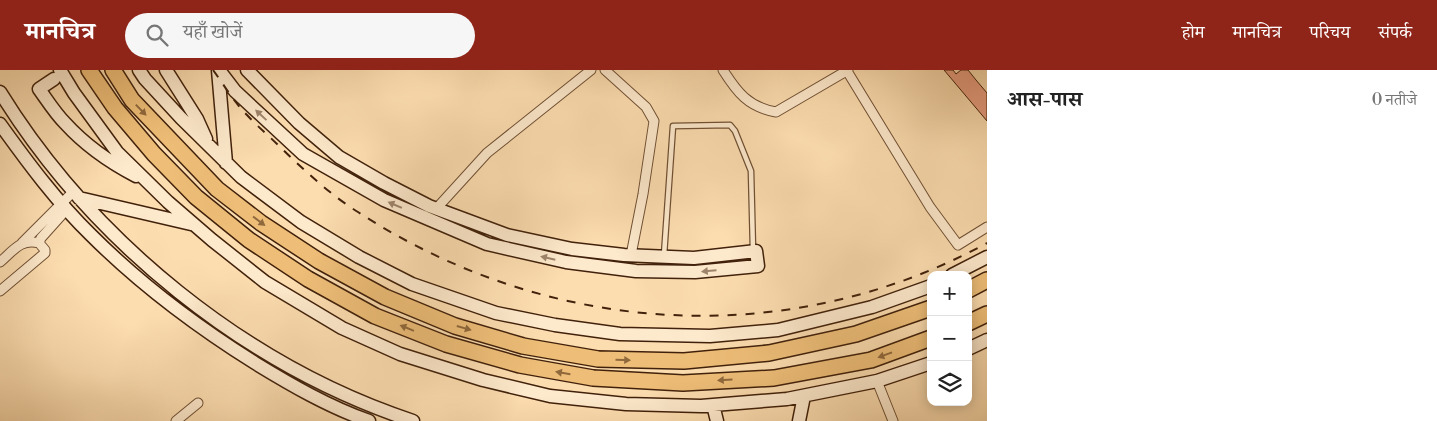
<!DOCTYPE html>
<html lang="hi">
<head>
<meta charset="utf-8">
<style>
	body { margin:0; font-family:"Libre Bodoni","Noto Serif Devanagari",serif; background:#f6f6f6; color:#222 }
	.controls { position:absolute; right:15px; bottom:15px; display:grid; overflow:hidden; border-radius:10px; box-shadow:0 2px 12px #0003 }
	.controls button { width:45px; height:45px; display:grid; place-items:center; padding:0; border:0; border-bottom:1px solid #e0e0e0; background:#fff; color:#222; font:25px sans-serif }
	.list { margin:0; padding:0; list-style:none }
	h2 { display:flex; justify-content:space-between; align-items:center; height:65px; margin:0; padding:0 20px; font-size:21px }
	h2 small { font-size:16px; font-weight:400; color:#767676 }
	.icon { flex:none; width:28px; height:28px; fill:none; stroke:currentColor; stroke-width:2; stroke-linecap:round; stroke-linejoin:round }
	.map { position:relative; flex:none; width:987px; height:351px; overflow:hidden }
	header { display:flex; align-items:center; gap:30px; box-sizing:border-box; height:70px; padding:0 25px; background:#8f2418; color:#fff }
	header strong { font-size:24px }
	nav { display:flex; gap:28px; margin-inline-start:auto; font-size:18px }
	.search { width:350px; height:45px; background:#f6f6f6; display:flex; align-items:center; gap:12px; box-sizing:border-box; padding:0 18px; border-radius:28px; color:#767676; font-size:19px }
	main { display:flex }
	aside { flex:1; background:#fff }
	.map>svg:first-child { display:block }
	.building { fill:#ea9f82; stroke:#41210b }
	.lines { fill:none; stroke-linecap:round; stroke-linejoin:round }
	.lane-casing { stroke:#705034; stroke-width:7 }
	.street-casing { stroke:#705034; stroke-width:11 }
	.secondary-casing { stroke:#41210b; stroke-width:15 }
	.highway-casing { stroke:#41210b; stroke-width:18 }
	.lane { stroke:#fde9cc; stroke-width:4.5 }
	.street { stroke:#fde9cc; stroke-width:9 }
	.secondary { stroke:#fde9cc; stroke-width:12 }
	.highway { stroke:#eebe78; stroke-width:15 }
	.rail { stroke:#41210b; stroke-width:2; stroke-dasharray:9 9; stroke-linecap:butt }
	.oneway { fill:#8f683c }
	.oneway2 { fill:#9f856c }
</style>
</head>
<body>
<header>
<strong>मानचित्र</strong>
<div class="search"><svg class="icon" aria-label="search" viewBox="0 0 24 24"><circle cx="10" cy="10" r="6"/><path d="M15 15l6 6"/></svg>यहाँ खोजें</div>
<nav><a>होम</a><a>मानचित्र</a><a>परिचय</a><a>संपर्क</a></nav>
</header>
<main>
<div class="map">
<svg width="987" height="351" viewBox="0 0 987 351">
	<rect width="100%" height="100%" fill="#fcddb0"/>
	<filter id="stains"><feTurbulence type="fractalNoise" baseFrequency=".004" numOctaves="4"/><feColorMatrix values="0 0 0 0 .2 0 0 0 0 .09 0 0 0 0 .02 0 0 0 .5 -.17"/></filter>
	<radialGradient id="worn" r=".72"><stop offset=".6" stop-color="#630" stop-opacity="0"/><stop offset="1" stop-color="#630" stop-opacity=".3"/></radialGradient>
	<!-- building -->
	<path class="building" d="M944 0H953L956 4 961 0H968L976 10 987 23V51Z"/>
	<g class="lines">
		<!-- lane casing -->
		<g class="lane-casing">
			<path id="lane" d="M664 185 673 56 730 55 735 61 751 101 753 180"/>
		</g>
		<!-- street casing -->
		<g class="street-casing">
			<path id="street" d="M605 0 646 37 654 51 643 124 631 185
				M723 0C737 22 748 37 776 42L848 0
				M847 1 930 137 958 175 987 157
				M436 139 487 83 591 0
				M22 173 73 122
				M0 192C13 181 21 168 39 173
				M0 221 45 183V180L39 173 41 168 67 139
				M877 311 893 351
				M176 351 198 333"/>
		</g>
		<!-- secondary casing -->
		<g class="secondary-casing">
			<path id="secondary" d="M60 0 74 23 117 82 168 132 212 170 265 212 342 258 400 284 483 310 550 326 626 334 701 336 787 329 877 311 931 293
				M139 0 145 9 181 48 241 107 301 152 359 187 412 214 496 243 555 255 620 264 710 266 778 260 872 237 931 216
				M166 0 197 49 206 69
				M218 0 226 93
				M219 0 235 21 303 84 384 130 487 174 566 192 636 201 695 202 758 196 756 181 694 188 624 185 572 179 507 165 429 136 384 113 339 87 299 53 247 0
				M54 9 39 19C47 30 55 43 65 53 85 75 109 92 136 106
				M0 22C92 171 246 296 413 351
				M0 54C28 93 57 132 91 165 140 214 196 256 255 293 291 315 329 337 369 351
				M79 128 191 154
				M952 205 987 187
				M968 279 987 270
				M713 335 717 351
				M799 351 804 326"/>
		</g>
		<!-- highway casing -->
		<g class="highway-casing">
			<path id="highway" d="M89 0 115 38 154 84 196 127 249 170 308 209 375 246 446 274 520 295 593 308 683 313 774 308 871 290 931 268
				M113 0 132 30 217 119 261 153 319 191 385 227 455 256 523 276 598 289 684 291 769 283 856 264 931 238
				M968 220 987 210
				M968 253 987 244"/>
		</g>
		<!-- lane -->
		<use href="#lane" class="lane"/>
		<!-- street -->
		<use href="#street" class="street"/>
		<!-- secondary -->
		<use href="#secondary" class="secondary"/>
		<!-- highway -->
		<use href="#highway" class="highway"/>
		<!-- rail -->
		<path class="rail" d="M213 0C224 15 234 32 247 45 257 56 268 65 278 75 303 99 329 124 358 142 548 266 787 282 987 173"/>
	</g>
	<!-- one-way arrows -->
	<defs><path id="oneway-solid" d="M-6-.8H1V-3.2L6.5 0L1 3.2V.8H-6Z" transform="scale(1.25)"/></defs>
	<g class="oneway">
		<use href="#oneway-solid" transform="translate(141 40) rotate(46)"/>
		<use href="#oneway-solid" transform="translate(259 151) rotate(37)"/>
		<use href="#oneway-solid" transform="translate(407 258) rotate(-158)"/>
		<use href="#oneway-solid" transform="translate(464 258) rotate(16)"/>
		<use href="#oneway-solid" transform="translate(885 285) rotate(160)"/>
		<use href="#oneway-solid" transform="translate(623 290) rotate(2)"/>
		<use href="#oneway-solid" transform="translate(563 303) rotate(-170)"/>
		<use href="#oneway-solid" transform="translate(725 310) rotate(177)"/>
	</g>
	<g class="oneway2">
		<use href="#oneway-solid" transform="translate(261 45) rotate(-137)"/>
		<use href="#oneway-solid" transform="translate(395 135) rotate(-157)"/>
		<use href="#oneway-solid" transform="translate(548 188) rotate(-167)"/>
		<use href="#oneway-solid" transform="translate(709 201) rotate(175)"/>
	</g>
	<rect width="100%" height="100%" filter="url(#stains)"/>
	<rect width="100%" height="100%" fill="url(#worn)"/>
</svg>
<div class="controls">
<button>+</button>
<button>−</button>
<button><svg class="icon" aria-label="layers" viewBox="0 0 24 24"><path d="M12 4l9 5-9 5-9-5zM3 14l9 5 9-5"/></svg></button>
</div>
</div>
<aside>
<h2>आस-पास<small>0 नतीजे</small></h2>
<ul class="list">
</ul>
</aside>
</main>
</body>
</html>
